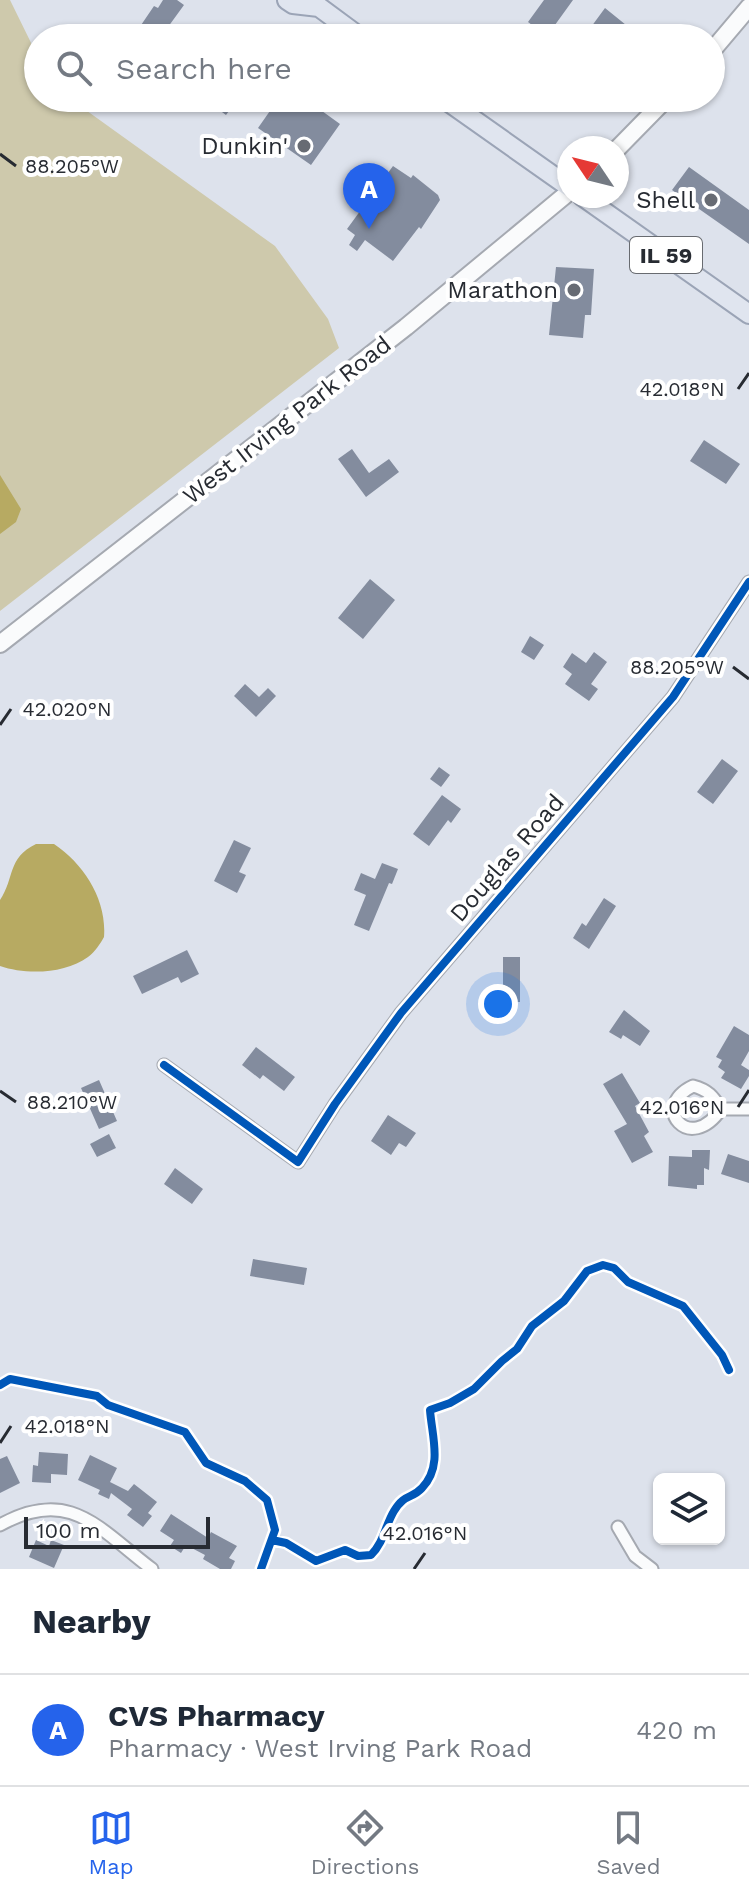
<!DOCTYPE html>
<html lang="en">
<head>
<meta charset="utf-8">
<style>
	body { margin:0; font-family:"Work Sans",sans-serif; background:#f6f6f7; color:#1f2937 }
	.controls { position:absolute; right:24px; bottom:24px; display:grid; overflow:hidden; border-radius:12px; box-shadow:0 2px 6px #0004 }
	.controls button { width:72px; height:72px; display:grid; place-items:center; padding:0; border:0; border-bottom:2px solid #e0e1e3; background:#fff; color:#1f2937; font:40px sans-serif }
	.compass { position:absolute; left:557px; top:136px; width:72px; height:72px; border-radius:50%; background:#fff; box-shadow:0 2px 6px #0004; rotate:305deg }
	.scale { position:absolute; left:24px; bottom:20px; width:186px; box-sizing:border-box; padding-left:8px; border:4px solid #272b32; border-top:0; font-size:22px; line-height:28px; white-space:nowrap; color:#272b32; -webkit-text-stroke:6px #fff; paint-order:stroke }
	.you { position:absolute; left:498px; top:1004px; width:28px; height:28px; margin:-20px; border:6px solid #fff; border-radius:50%; background:#1a73e8; box-shadow:0 0 0 12px #1a73e833 }
	.badge { display:grid; place-items:center; width:52px; height:52px; border-radius:50%; background:#2563eb; color:#fff; font-size:26px; font-weight:700 }
	.pin { position:absolute; translate:-50% -66px; filter:drop-shadow(0 2px 4px #0008) }
	.pin::after { content:''; position:absolute; top:42px; width:28px; height:24px; background:inherit; clip-path:polygon(0 0,100% 0,50% 100%) }
	.list { margin:0; padding:0; list-style:none }
	h2 { display:flex; justify-content:space-between; align-items:center; height:104px; margin:0; padding:0 32px; font-size:34px }
	h2 small { font-size:26px; font-weight:400; color:#747a83 }
	.list li { display:grid; grid-template-columns:52px 1fr auto; gap:24px; align-items:center; box-sizing:border-box; height:112px; padding:0 32px; border-top:2px solid #e0e1e3 }
	.list b { display:block; font-size:30px; white-space:nowrap }
	.list p { margin:0; font-size:26px; white-space:nowrap; color:#747a83 }
	.list em { font-size:26px; font-style:normal; color:#747a83 }
	.icon { flex:none; width:44px; height:44px; fill:none; stroke:currentColor; stroke-width:2; stroke-linecap:round; stroke-linejoin:round }
	.map { position:relative; flex:none; width:749px; height:1569px; overflow:hidden }
	.search { position:absolute; background:#fff; box-shadow:0 2px 6px #0004; left:24px; right:24px; top:24px; height:88px; display:flex; align-items:center; gap:20px; box-sizing:border-box; padding:0 28px; border-radius:44px; color:#747a83; font-size:30px }
	.sheet { height:216px; background:#fff }
	nav { display:flex; justify-content:space-around; align-items:center; box-sizing:border-box; height:112px; border-top:2px solid #e0e1e3; background:#fff; font-size:22px; color:#747a83 }
	nav a { display:grid; justify-items:center; gap:4px }
	nav .on { color:#2563eb }
	.map>svg:first-child { display:block }
	.green { fill:#cec9ac }
	.water { fill:#b7aa62 }
	.building { fill:#838c9e }
	.lines { fill:none; stroke-linecap:round; stroke-linejoin:round }
	.street-casing { stroke:#a5a9b1; stroke-width:15 }
	.secondary-casing { stroke:#a5a9b1; stroke-width:20 }
	.primary-casing { stroke:#9ba4b6; stroke-width:22 }
	.street { stroke:#fafbfc; stroke-width:11 }
	.secondary { stroke:#fafbfc; stroke-width:16 }
	.primary { stroke:#e0e5ef; stroke-width:18 }
	.cycleway-casing { stroke:#fff; stroke-width:13 }
	.cycleway { stroke:#0057b8; stroke-width:8 }
	.ticks { fill:none; stroke:#272b32; stroke-width:3 }
	.poi-dot { fill:#676b73; stroke:#fff; stroke-width:3 }
	.labels { text-anchor:middle; dominant-baseline:central; stroke-width:8; stroke-linejoin:round; paint-order:stroke }
	.shield { fill:#fff; stroke:#686b70; stroke-width:2 }
	.shield-label { font-size:22px; font-weight:bold; fill:#272b32 }
	.poi-label { font-size:24px; fill:#272b32; stroke:#fff; text-anchor:end }
	.street-label { font-size:24px; fill:#272b32; stroke:#fff }
	.ticks-label { font-size:20px; text-anchor:middle; fill:#272b32; stroke:#fff; stroke-width:8; stroke-linejoin:round; paint-order:stroke }
</style>
</head>
<body>
<div class="map">
<svg width="749" height="1569" viewBox="0 0 749 1569">
	<rect width="100%" height="100%" fill="#dde2ec"/>
	<!-- green -->
	<path class="green" d="M0 0H10L38 57V98H69L275 246 328 319 339 348 0 611Z"/>
	<!-- water -->
	<path class="water" d="M0 475 21 509 16 522 0 534Z
		M36 844H54C84 864 107 900 104 937 100 944 95 952 88 957 65 974 26 975 0 966V900C15 878 7 858 36 844Z"/>
	<!-- building -->
	<path class="building" d="M163 0H177L184 5 160 38H147L137 31 154 6 158 8Z
		M544 0H573L547 36 528 22Z
		M605 8 626 25 620 34 617 38H583Z
		M203 98H239L226 115Z
		M279 98H304L340 124 311 165 258 128Z
		M393 166 411 178 413 175 438 195 440 200 421 229 419 227 393 261 365 240 357 251 349 245 355 235 347 229Z
		M689 167 749 210V244L672 190Z
		M556 267 594 269 591 315H585L583 338 549 335Z
		M704 440 740 464 726 484 690 461Z
		M352 449 369 473 389 459 399 472 366 497 338 459Z
		M370 579 395 600 363 639 338 618Z
		M530 636 544 645 534 660 521 652Z
		M594 652 607 662 591 684 598 689 589 701 565 684 572 674 563 667 572 653 586 663Z
		M245 684 259 697 268 688 276 696 256 717 234 696Z
		M722 759 738 771 713 804 697 792Z
		M439 767 450 775 441 787 430 779Z
		M442 795 461 809 451 823 448 820 429 846 413 834Z
		M234 840 251 848 239 872 246 875 237 893 214 881Z
		M382 863 398 869 392 884 389 883 369 931 354 925 366 895 354 890 361 873 375 879Z
		M604 898 616 906 589 949 573 938 582 923 586 926Z
		M187 950 199 974 181 983 178 977 142 994 133 976Z
		M503 957H520V1002H503Z
		M624 1010 650 1031 640 1046 623 1035 621 1039 609 1032Z
		M734 1026 749 1035V1051L741 1065 749 1070V1076L741 1089 721 1078 725 1072 718 1067 722 1060 716 1057Z
		M256 1047 295 1077 284 1091 263 1075 260 1079 242 1065Z
		M622 1073 640 1103 635 1106 649 1132 644 1136 653 1152 632 1163 614 1131 627 1124 603 1084Z
		M99 1080 117 1121 99 1129 81 1088Z
		M388 1115 416 1133 406 1147 399 1143 391 1155 371 1141Z
		M109 1134 116 1148 97 1157 90 1144Z
		M692 1150H710L709 1170 704 1168V1185H697V1189L668 1186 669 1156 692 1157Z
		M728 1154 749 1161V1183L721 1174Z
		M175 1168 203 1189 192 1204 164 1184Z
		M253 1259 307 1268 304 1285 250 1276Z
		M39 1452 68 1454 67 1475 51 1474V1483L32 1482 33 1465 38 1466Z
		M90 1455 117 1468 110 1482 128 1491 134 1484 157 1502 148 1513 152 1516 143 1527 127 1515 132 1509 111 1493 109 1499 98 1494 100 1490 78 1480Z
		M7 1456 20 1483 0 1493V1459Z
		M171 1514 208 1538 211 1532 237 1546 229 1558 235 1561 231 1569H220L203 1559 205 1555 186 1545 181 1553 170 1546 174 1540 160 1531Z
		M36 1540 49 1546 51 1540 64 1545 54 1568 29 1557Z"/>
	<g class="lines">
		<!-- street casing -->
		<g class="street-casing">
			<path id="street" d="M164 1065 298 1162 335 1104 401 1013 673 697 749 582
				M693 1086C708 1090 713 1096 721 1109 690 1155 649 1107 693 1086Z
				M721 1109H749
				M0 1525C70 1486 99 1529 152 1569
				M618 1527 635 1556 652 1569"/>
		</g>
		<!-- secondary casing -->
		<g class="secondary-casing">
			<path id="secondary" d="M711 52 749 7
				M617 149 667 98
				M0 644 406 327 569 192"/>
		</g>
		<!-- primary casing -->
		<g class="primary-casing">
			<path id="primary" d="M287 0 293 4 319 7 361 38
				M443 98 569 187
				M582 196 749 314"/>
		</g>
		<!-- street -->
		<use href="#street" class="street"/>
		<!-- secondary -->
		<use href="#secondary" class="secondary"/>
		<!-- primary -->
		<use href="#primary" class="primary"/>
		<!-- cycleway casing -->
		<g class="cycleway-casing">
			<path id="cycleway" d="M164 1065 298 1162 335 1104 401 1013 673 697 749 582
				M0 1385 10 1379 97 1396 108 1405 185 1432 206 1463 245 1481 267 1500 275 1530 261 1569
				M272 1540 286 1543 316 1561 345 1550 358 1556 371 1555C384 1542 385 1526 394 1511 405 1493 412 1499 422 1488 443 1466 432 1437 430 1410L450 1403 474 1389 502 1361 517 1349 532 1326 564 1301 587 1271 603 1265 614 1268 628 1282 683 1306 722 1355 729 1370"/>
		</g>
		<!-- cycleway -->
		<use href="#cycleway" class="cycleway"/>
	</g>
	<!-- ticks -->
	<path class="ticks" d="M0 154 16 166M738 389 749 373M733 667 749 679M0 725 11 709M0 1091 16 1102M738 1107 749 1090M0 1443 11 1426M414 1569 425 1553"/>
	<!-- markers -->
	<g class="poi-dot">
		<circle cx="304" cy="146" r="8"/>
		<circle cx="711" cy="200" r="8"/>
		<circle cx="574" cy="290" r="8"/>
	</g>
	<g class="labels">
		<!-- shield labels -->
		<rect class="shield" x="630" y="237" width="72" height="36" rx="6"/>
		<g class="shield-label">
			<text x="666" y="255">IL 59</text>
		</g>
		<!-- poi labels -->
		<g class="poi-label">
			<text x="288" y="146">Dunkin'</text>
			<text x="695" y="200">Shell</text>
			<text x="558" y="290">Marathon</text>
		</g>
		<!-- street labels -->
		<g class="street-label">
			<text transform="translate(287 420) rotate(-38)">West Irving Park Road</text>
			<text transform="translate(507 858) rotate(-49)">Douglas Road</text>
		</g>
	</g>
	<g class="ticks-label">
		<text x="72" y="173">88.205°W</text>
		<text x="682" y="396">42.018°N</text>
		<text x="677" y="674">88.205°W</text>
		<text x="67" y="716">42.020°N</text>
		<text x="72" y="1109">88.210°W</text>
		<text x="682" y="1114">42.016°N</text>
		<text x="67" y="1433">42.018°N</text>
		<text x="425" y="1540">42.016°N</text>
	</g>
</svg>
<div class="controls">
<button><svg class="icon" aria-label="layers" viewBox="0 0 24 24"><path d="M12 4l9 5-9 5-9-5zM3 14l9 5 9-5"/></svg></button>
</div>
<svg class="compass" viewBox="-18 -18 36 36"><path d="M0-13l5 13h-10z" fill="#e53935"/><path d="M0 13l5-13h-10z" fill="#747a83"/></svg>
<div class="scale">100 m</div>
<div class="you"></div>
<div class="pin badge" style="left:369px;top:229px">A</div>
<div class="search"><svg class="icon" aria-label="search" viewBox="0 0 24 24"><circle cx="10" cy="10" r="6"/><path d="M15 15l6 6"/></svg>Search here</div>
</div>
<section class="sheet">
<h2>Nearby<small></small></h2>
<ul class="list">
<li><span class="badge">A</span><div><b>CVS Pharmacy</b><p>Pharmacy · West Irving Park Road</p></div><em>420 m</em></li>
</ul>
</section>
<nav>
<a class="on"><svg class="icon" aria-label="map" viewBox="0 0 24 24"><path d="M3 6l6-2 6 2 6-2v14l-6 2-6-2-6 2zM9 4v14M15 6v14"/></svg>Map</a>
<a><svg class="icon" aria-label="directions" viewBox="0 0 24 24"><path d="M12 3l9 9-9 9-9-9zM9 14v-3h6M13 9l2 2-2 2"/></svg>Directions</a>
<a><svg class="icon" aria-label="saved" viewBox="0 0 24 24"><path d="M7 4h10v16l-5-4-5 4z"/></svg>Saved</a>
</nav>
</body>
</html>
